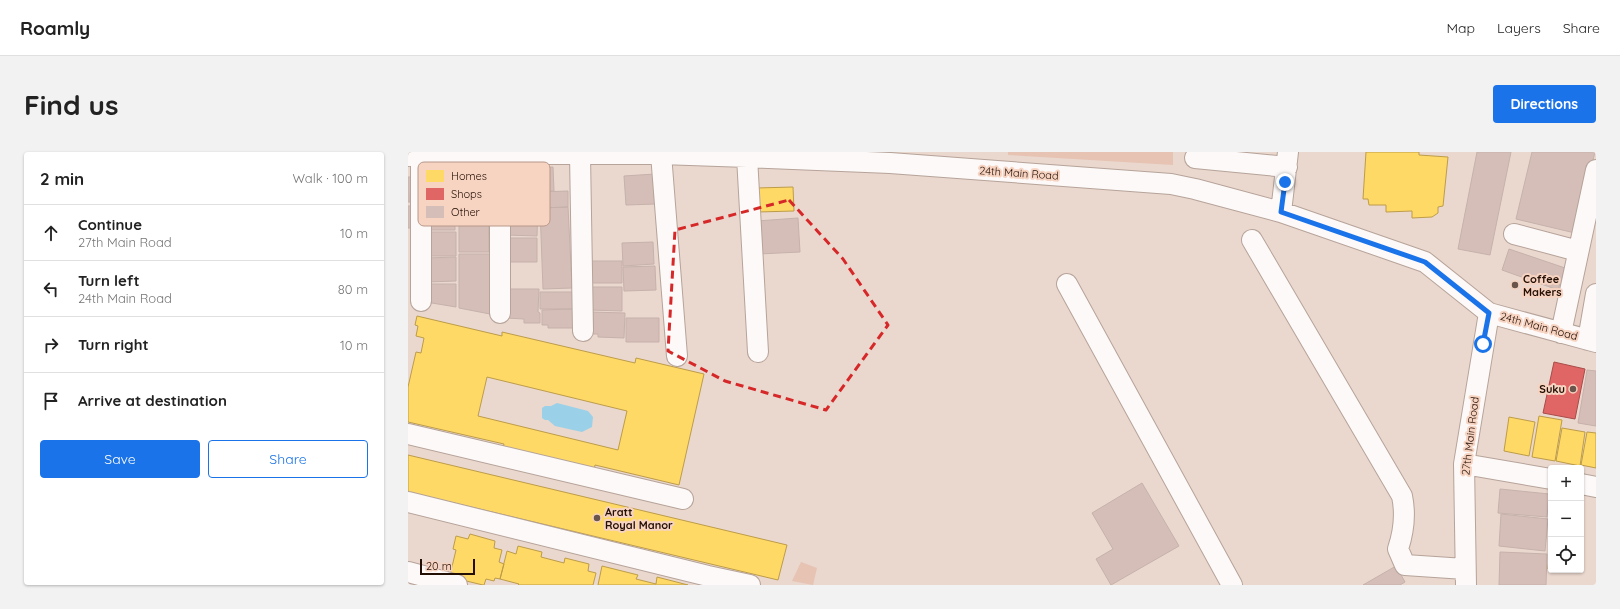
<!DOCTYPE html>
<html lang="en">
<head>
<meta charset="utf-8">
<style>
	body { margin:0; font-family:Quicksand,sans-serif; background:#f2f2f2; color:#222 }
	.controls { position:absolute; right:12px; bottom:12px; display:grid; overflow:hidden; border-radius:4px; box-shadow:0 1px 3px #0004 }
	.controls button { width:36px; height:36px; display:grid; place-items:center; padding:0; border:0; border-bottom:1px solid #e0e0e0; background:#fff; color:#222; font:20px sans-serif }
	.scale { position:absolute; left:12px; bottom:10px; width:55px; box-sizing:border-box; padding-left:4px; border:2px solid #240f05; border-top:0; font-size:11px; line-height:14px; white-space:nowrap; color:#240f05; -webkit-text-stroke:3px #f7d3c1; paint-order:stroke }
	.stop { position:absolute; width:12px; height:12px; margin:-9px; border:3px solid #1a73e8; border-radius:50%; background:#fff }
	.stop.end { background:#1a73e8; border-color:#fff; box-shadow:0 1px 4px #0008 }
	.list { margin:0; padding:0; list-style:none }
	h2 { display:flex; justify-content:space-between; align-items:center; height:52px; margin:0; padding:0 16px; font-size:17px }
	h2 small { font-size:13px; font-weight:400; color:#767676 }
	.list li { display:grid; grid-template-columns:26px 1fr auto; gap:12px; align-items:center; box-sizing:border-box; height:56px; padding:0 16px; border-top:1px solid #e0e0e0 }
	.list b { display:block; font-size:15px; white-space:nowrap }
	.list p { margin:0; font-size:13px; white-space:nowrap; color:#767676 }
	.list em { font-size:13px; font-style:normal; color:#767676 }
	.actions { display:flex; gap:8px; padding:12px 16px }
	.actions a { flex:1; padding:9px 0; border:1px solid #1a73e8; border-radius:4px; text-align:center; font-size:14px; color:#1a73e8 }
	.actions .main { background:#1a73e8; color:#fff }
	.icon { flex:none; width:22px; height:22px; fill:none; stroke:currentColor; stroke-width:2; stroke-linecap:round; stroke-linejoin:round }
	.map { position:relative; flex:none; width:1188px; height:433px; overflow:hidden; border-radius:4px }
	header { display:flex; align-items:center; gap:24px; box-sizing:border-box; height:56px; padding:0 20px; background:#fff; border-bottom:1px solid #e0e0e0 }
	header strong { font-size:19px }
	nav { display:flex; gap:22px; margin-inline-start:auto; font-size:14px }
	.intro { display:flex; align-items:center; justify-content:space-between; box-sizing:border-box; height:96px; padding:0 24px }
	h1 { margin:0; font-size:28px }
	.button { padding:10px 18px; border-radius:4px; background:#1a73e8; color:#fff; font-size:14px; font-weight:700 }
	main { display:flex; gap:24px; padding:0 24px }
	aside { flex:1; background:#fff; border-radius:4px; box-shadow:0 1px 3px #0004 }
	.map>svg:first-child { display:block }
	.green { fill:#e6c3b2 }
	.water { fill:#9ad1e8 }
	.homes { fill:#ffd966; stroke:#bd9c49; fill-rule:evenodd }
	.shops { fill:#e06666; stroke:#a84c49 }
	.building { fill:#d6beb8; stroke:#c6b1ab }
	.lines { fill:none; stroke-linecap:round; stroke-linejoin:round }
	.minor-casing { stroke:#b6a399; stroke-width:22 }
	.minor { stroke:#fcf9f8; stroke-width:20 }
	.route { stroke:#1a73e8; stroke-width:5 }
	.marked { fill:none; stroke:#d62828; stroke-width:3; stroke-dasharray:8 5; stroke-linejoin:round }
	.poi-dot { fill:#69554b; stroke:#f7d3c1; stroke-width:1.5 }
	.labels { text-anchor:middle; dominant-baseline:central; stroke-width:4; stroke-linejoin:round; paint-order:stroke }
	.street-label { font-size:11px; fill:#240f05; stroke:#f7d3c1 }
	.poi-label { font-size:11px; font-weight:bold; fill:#240f05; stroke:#f7d3c1; text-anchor:start }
	.key { fill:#f7d3c1; stroke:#b89889; stroke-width:1 }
	.key-label { font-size:11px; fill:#240f05 }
</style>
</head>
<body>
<header>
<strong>Roamly</strong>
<nav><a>Map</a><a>Layers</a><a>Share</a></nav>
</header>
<div class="intro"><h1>Find us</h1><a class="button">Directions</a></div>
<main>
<aside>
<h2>2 min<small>Walk · 100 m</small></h2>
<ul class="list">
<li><svg class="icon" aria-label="ahead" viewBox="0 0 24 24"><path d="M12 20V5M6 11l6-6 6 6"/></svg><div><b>Continue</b><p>27th Main Road</p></div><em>10 m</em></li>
<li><svg class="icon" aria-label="left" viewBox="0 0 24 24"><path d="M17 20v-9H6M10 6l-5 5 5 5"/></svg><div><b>Turn left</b><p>24th Main Road</p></div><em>80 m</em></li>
<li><svg class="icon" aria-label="right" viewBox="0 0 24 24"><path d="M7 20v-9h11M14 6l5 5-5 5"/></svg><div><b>Turn right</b></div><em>10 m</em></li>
<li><svg class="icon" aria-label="arrive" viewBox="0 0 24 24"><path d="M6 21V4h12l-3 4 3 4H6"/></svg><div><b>Arrive at destination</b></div></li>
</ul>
<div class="actions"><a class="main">Save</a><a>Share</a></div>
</aside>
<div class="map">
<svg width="1188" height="433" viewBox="0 0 1188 433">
	<rect width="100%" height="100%" fill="#ead7ce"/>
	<!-- green -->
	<path class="green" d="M600 0H765V13L600 3Z
		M393 410 409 416 405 433 384 429Z"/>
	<!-- water -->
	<path class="water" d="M149 251 180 259 185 265 184 275 174 280 147 274 140 268H137L134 266V256L137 254H143Z"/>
	<!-- homes -->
	<path class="homes" d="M958 0H1011V3L1040 5 1035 54 1030 55V61L1024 65 1004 66V59L978 60V53H961L960 47H955Z
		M385 35 386 59 350 60 349 36Z
		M9 164 94 184V180L227 211 228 206 296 222 271 333 187 313 186 318 95 297 96 292 0 270V235L8 200 13 201 16 186 8 184 10 174 7 173ZM79 225 219 259 210 298 70 264Z
		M1131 264 1154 268 1147 309 1124 305Z
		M1101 265 1127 270 1121 304 1096 299Z
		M1154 276 1177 280 1172 314 1148 309Z
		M1179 280 1188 281V316L1173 313Z
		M0 303 379 393 370 428 0 340Z
		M1143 369V392H1141Z
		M62 382 87 389 86 396 94 398 91 410 96 412 92 427 87 426 86 429 78 427 76 433H75L50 427 42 423 48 398 45 397 48 384 60 387Z
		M1142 393H1143V418L1140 417Z
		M110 394 134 400 133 405 156 411 157 406 181 412 180 419 188 421 185 433H110L111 432 92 427 99 399 108 402Z
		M194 414 230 423 228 427 248 432 249 425 280 433H190Z"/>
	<!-- shops -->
	<path class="shops" d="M1146 210 1177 217 1167 267 1135 261Z"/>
	<!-- building -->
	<path class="building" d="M1069 0H1103L1082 103 1050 97Z
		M1124 0H1187L1167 81 1108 67Z
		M145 15 146 39 131 40 130 16Z
		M54 19H80L81 100H51V52H55Z
		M247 22 248 52 218 53 216 24Z
		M0 25H3L2 50H0Z
		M160 39V55L132 56 131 40Z
		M98 52 130 53 129 84 97 83Z
		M0 54H4V76H0Z
		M19 54H47V78H19Z
		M160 55 164 136 135 137 132 56Z
		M390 66 392 100 351 102 349 69Z
		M18 80H48V104H19Z
		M98 86H129V110H97Z
		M245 90 246 112 215 114 214 91Z
		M1101 97 1157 116 1150 138 1094 118Z
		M51 102H82V162L51 156Z
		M48 105V129L19 130 18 106Z
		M181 109H214V131H181Z
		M247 114 248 138 216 139 215 115Z
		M18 132H48V155L18 150Z
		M182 135H214V159L182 158Z
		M97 137H131L130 160 132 161V171H116V167L98 166Z
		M132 140H165V157H132Z
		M165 157V176H140V173H134V158Z
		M182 160 217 161 216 186 190 185V182H181Z
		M218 166H251V190H218Z
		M1179 218 1188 219V274L1170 271Z
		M734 331 771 394 703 433 688 407 705 397 684 361Z
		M1092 337 1141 342 1139 365 1090 361Z
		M1093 362 1140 367 1137 399 1091 394Z
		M1092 400 1139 402 1138 433H1091Z
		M988 414 997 430 992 433H955Z"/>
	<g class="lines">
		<!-- minor casing -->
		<g class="minor-casing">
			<path id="minor" d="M13 2V149
				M92 2V161
				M253 2 269 204
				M172 3 175 179
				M0 4 13 2H253L339 5 482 11 763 32 787 37 873 60 1017 110 1081 161 1188 190
				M339 5 350 200
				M787 6 879 15
				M873 60 880 0
				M1106 82 1170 99
				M844 88 994 344C998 363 996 379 990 397L997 413 1057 417
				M659 132 824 433
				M1153 181 1188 18
				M1180 188 1188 142
				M0 282 275 347
				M1056 312 1143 327
				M1173 332 1188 335
				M0 350 300 424 342 433
				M0 420 49 433
				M1058 433 1056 312 1081 161"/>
		</g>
		<!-- minor -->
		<use href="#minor" class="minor"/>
	</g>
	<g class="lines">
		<!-- route -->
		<path class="route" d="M877 30 873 60 1017 110 1081 161 1075 192"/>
	</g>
	<!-- marked area -->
	<path class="marked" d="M381 48 435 107 480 173 418 258 317 229 260 199 267 78Z"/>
	<!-- markers -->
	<g class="poi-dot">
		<circle cx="1107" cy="133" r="4"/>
		<circle cx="1165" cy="237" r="4"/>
		<circle cx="189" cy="366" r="4"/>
	</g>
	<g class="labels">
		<!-- street labels -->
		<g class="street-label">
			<text transform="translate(611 21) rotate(4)">24th Main Road</text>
			<text transform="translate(1131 174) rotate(15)">24th Main Road</text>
			<text transform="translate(1062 284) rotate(-83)">27th Main Road</text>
		</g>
		<!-- poi labels -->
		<g class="poi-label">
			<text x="1115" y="127">Coffee<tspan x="1115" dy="13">Makers</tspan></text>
			<text x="1157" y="237" text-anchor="end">Suku</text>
			<text x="197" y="360">Aratt<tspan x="197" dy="13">Royal Manor</tspan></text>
		</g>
	</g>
	<!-- legend -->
	<rect x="10" y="10" width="132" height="64" rx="6" class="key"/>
	<rect x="18" y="18" width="18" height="12" fill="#ffd966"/>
	<rect x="18" y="36" width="18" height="12" fill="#e06666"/>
	<rect x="18" y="54" width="18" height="12" fill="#d6beb8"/>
	<g class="key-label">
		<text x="43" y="28">Homes</text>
		<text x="43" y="46">Shops</text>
		<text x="43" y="64">Other</text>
	</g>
</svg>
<div class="controls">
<button>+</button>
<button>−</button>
<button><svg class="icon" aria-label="locate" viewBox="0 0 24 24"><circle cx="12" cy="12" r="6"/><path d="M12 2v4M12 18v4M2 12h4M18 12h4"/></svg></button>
</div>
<div class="scale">20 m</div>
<div class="stop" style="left:1075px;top:192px"></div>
<div class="stop end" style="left:877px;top:30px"></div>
</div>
</main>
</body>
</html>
